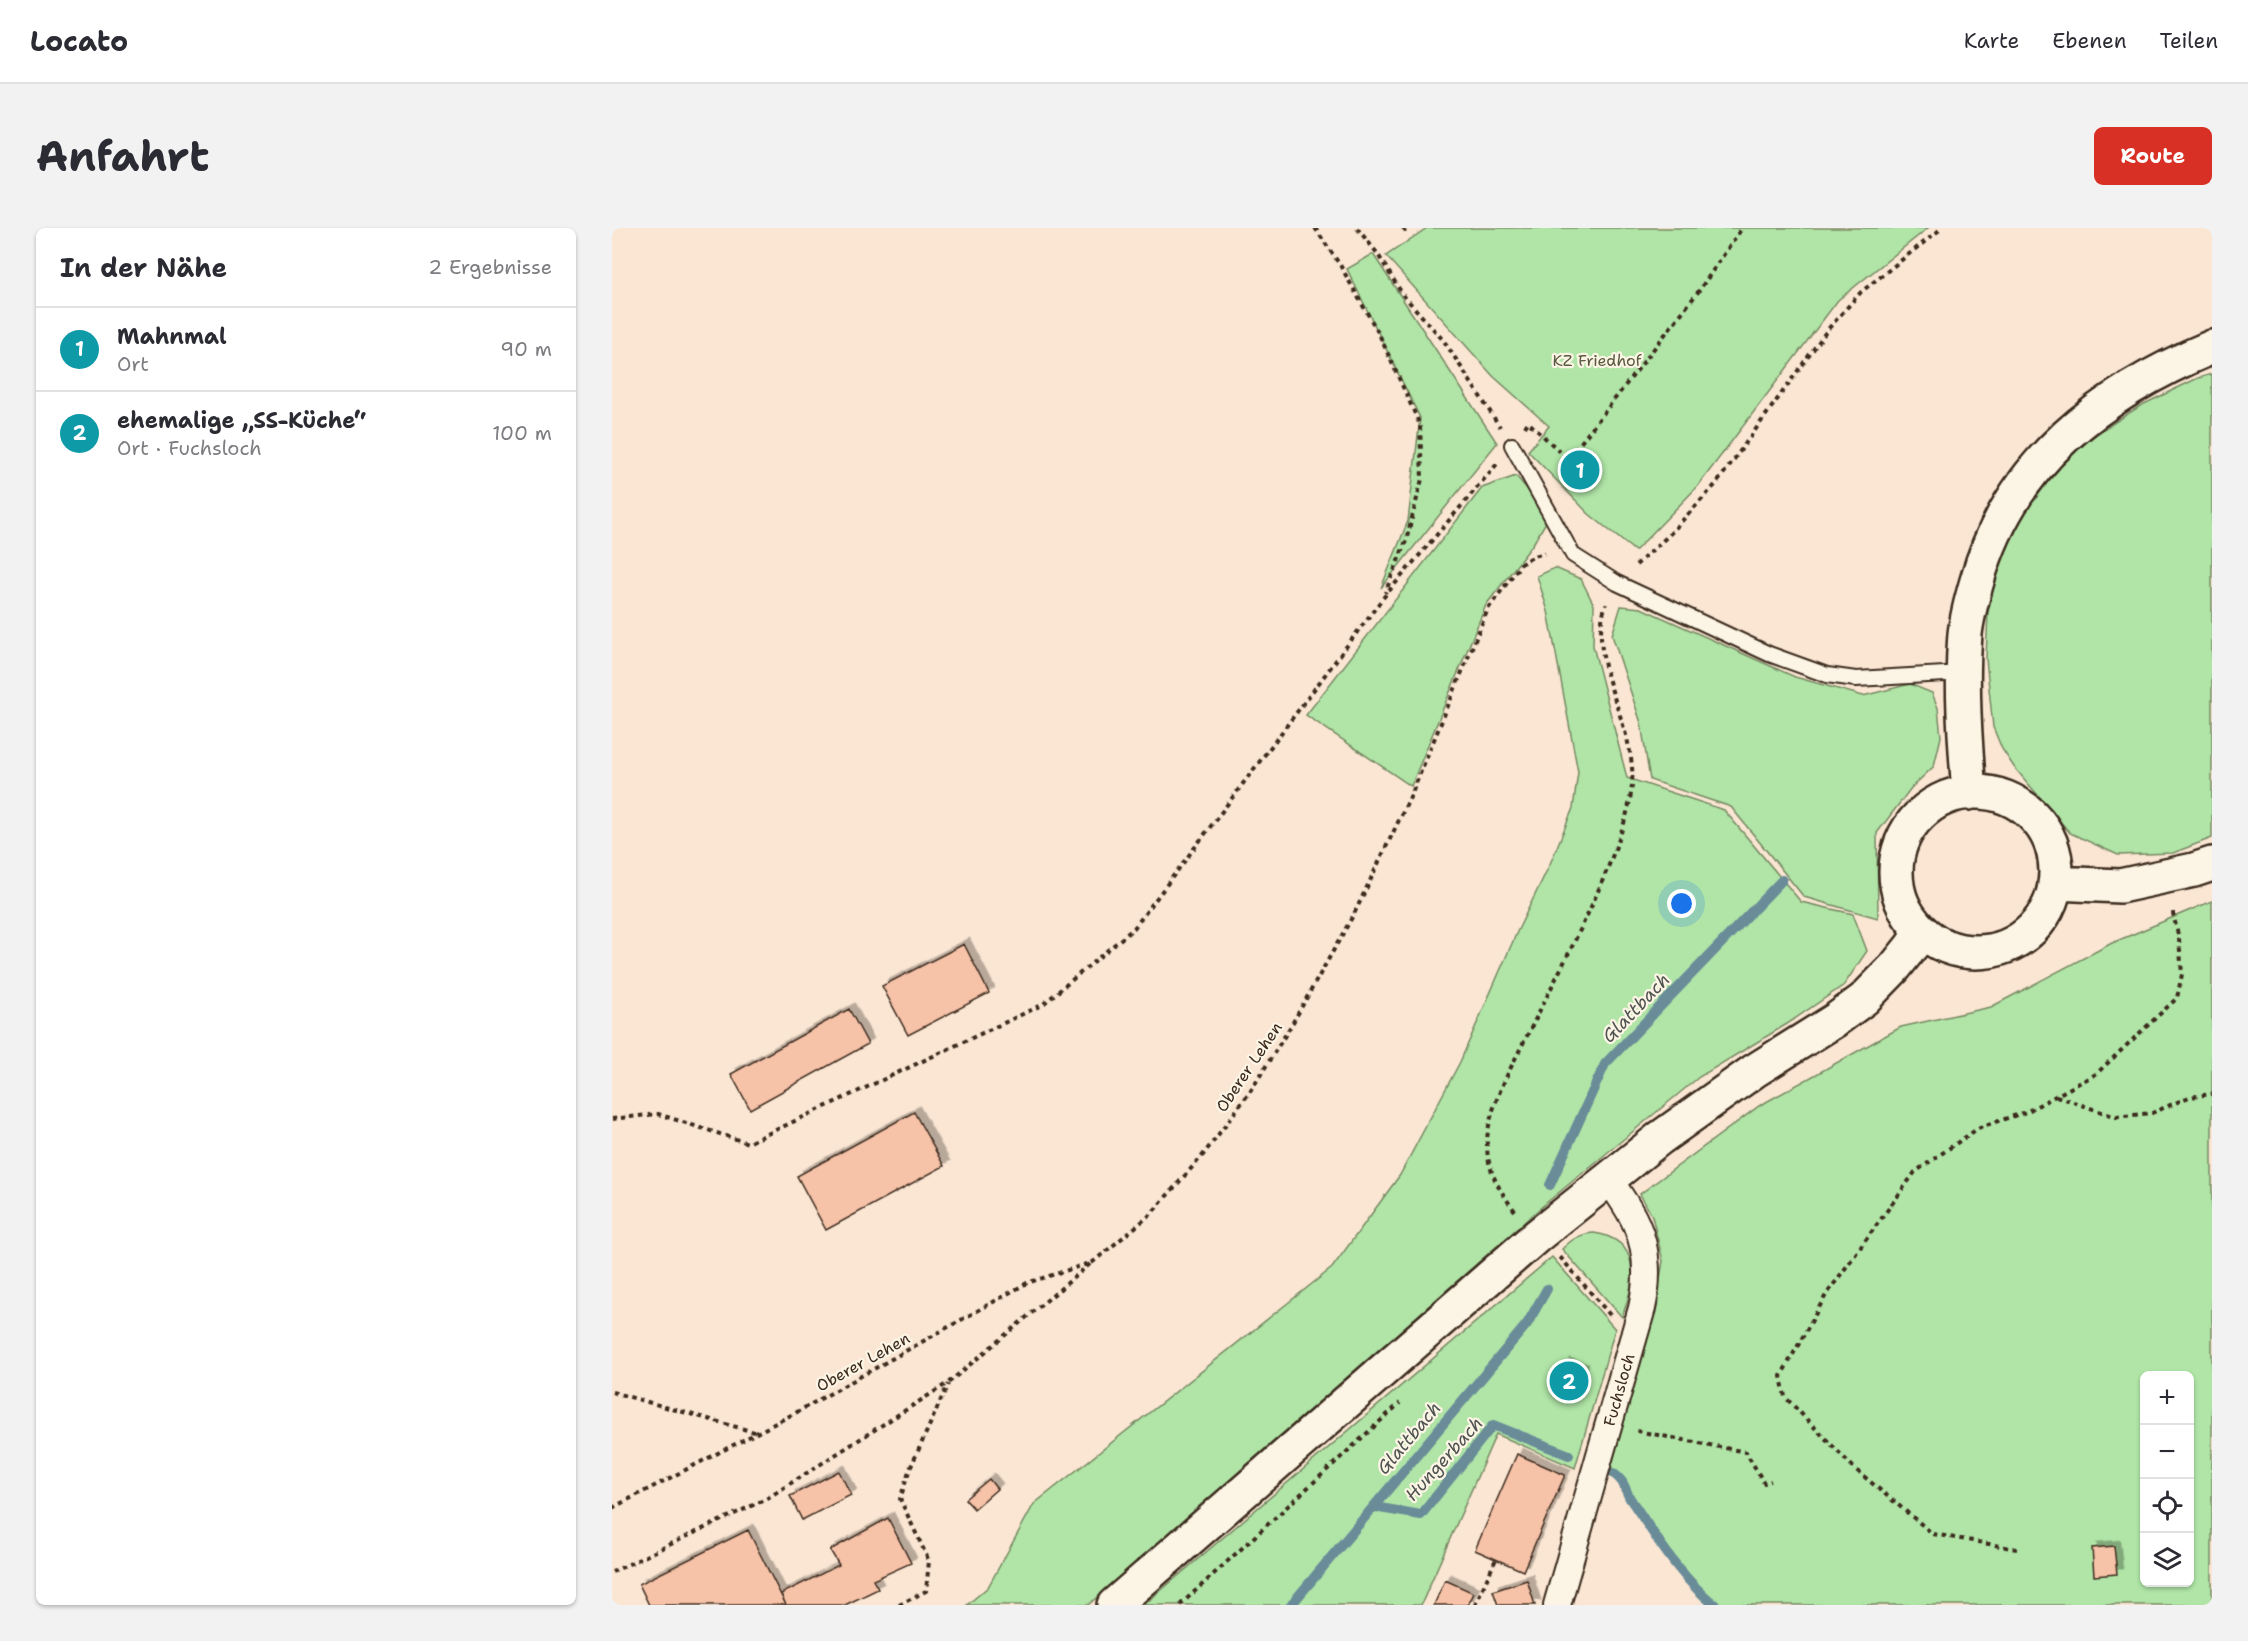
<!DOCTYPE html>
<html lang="de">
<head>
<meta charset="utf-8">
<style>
	body { margin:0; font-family:"Shantell Sans",sans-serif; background:#f2f2f3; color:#2b2b33 }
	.controls { position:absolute; right:18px; bottom:18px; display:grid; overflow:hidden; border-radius:9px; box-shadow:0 2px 4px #0004 }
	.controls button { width:54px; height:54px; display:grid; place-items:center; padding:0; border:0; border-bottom:2px solid #e1e1e2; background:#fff; color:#2b2b33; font:30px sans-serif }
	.you { position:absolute; left:1070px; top:676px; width:21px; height:21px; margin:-15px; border:4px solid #fff; border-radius:50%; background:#1a73e8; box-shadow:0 0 0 9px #1a73e833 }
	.badge { display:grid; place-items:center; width:39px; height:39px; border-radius:50%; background:#d93025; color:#fff; font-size:20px; font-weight:700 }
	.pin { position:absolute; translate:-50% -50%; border:3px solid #fff; box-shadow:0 2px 6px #0006 }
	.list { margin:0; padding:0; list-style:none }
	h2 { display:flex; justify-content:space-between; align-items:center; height:78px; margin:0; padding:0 24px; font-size:26px }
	h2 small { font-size:20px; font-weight:400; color:#7c7c81 }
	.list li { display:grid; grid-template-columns:39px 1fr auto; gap:18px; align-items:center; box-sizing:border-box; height:84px; padding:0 24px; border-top:2px solid #e1e1e2 }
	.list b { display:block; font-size:22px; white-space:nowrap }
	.list p { margin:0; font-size:20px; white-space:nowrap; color:#7c7c81 }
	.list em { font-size:20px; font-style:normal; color:#7c7c81 }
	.icon { flex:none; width:33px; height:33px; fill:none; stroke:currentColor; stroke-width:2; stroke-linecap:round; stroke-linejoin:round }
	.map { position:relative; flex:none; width:1600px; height:1377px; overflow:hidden; border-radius:9px }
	header { display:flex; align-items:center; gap:36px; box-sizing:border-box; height:84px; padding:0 30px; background:#fff; border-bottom:2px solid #e1e1e2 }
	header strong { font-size:28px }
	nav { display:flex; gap:33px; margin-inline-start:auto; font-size:21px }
	.intro { display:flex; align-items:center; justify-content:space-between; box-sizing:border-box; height:144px; padding:0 36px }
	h1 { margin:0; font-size:42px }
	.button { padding:15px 27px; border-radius:9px; background:#d93025; color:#fff; font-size:21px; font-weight:700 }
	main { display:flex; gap:36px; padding:0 36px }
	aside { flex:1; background:#fff; border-radius:9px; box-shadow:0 2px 4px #0004 }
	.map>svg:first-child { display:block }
	.green { fill:#b0e5a7; stroke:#768862; stroke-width:1.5; fill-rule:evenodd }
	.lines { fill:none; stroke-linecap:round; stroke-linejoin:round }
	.stream { stroke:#698c98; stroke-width:10 }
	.building { fill:#f6c2a8; stroke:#3b2a1e; stroke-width:1.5; filter:url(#shadow) }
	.lane-casing { stroke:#3b2a1e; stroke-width:18 }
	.street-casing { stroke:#3b2a1e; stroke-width:30 }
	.secondary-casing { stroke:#3b2a1e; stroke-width:38 }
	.path { stroke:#3b2a1e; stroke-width:4; stroke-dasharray:4.5 4.5; stroke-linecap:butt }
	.lane { stroke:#fcf5e5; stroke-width:14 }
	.street { stroke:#fcf5e5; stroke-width:26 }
	.secondary { stroke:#fcf5e5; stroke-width:33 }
	.labels { text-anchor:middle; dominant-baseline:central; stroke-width:4.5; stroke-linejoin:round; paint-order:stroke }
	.park-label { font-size:16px; fill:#585940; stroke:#fcf5e5 }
	.street-label { font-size:16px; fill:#3b2a1e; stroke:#fcf5e5 }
	.water-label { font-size:18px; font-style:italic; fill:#4e5351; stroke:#fcf5e5 }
</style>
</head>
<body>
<header>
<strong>Locato</strong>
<nav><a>Karte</a><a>Ebenen</a><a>Teilen</a></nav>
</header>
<div class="intro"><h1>Anfahrt</h1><a class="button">Route</a></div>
<main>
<aside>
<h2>In der Nähe<small>2 Ergebnisse</small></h2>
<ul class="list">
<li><span class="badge" style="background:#0f9aa8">1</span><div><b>Mahnmal</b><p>Ort</p></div><em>90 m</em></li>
<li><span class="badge" style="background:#0f9aa8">2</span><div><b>ehemalige „SS-Küche“</b><p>Ort · Fuchsloch</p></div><em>100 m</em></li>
</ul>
</aside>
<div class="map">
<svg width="1600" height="1377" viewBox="0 0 1600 1377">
	<defs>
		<filter id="shadow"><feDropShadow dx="5.5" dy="-5.5" stdDeviation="0" flood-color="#0004"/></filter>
	</defs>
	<rect width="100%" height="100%" fill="#fae6d3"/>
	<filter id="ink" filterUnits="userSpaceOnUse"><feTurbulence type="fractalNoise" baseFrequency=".0167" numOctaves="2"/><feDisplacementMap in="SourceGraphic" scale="12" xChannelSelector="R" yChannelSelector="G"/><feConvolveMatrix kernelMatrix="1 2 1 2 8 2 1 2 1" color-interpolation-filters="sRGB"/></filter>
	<g filter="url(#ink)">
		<!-- green -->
		<path class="green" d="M815 0H1316L1226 72 1086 258 1023 323 977 286 916 223 937 198 881 148 774 28Z
			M761 26 885 215 769 360 796 293 808 190 735 41Z
			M1600 146V610L1561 625 1506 627 1458 605 1402 539 1390 521 1381 499 1374 431 1376 384 1384 349 1398 310 1423 266 1445 237 1486 205 1528 178 1586 150Z
			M904 248 921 268 934 294 921 316 874 377 799 558 694 487 870 260Z
			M943 340 969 351 982 377 981 418 1015 550 1112 582 1189 674 1241 686 1255 723 1232 757 1175 796 1087 849 933 976 476 1377H355L376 1359 422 1276 720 1040 788 947 848 834 905 704 938 636 961 580 966 544 936 383 925 348Z
			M1009 378 1029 380 1183 449 1251 468 1298 456 1320 465 1326 480 1329 509 1322 538 1299 560 1265 605 1266 690 1192 669 1119 579 1038 552 1029 495 1000 407Z
			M1600 673V1377H1106L1091 1365 1073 1343 1020 1271 1013 1251 999 1240 1042 1087 1051 1033 1040 988 1028 966 1147 878 1289 799 1379 779 1500 715ZM1532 1148H1578V1354H1532Z
			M982 1005C1031 1012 1023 1055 1010 1089L950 1021C960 1011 968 1006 982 1005Z
			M940 1029 1003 1101 963 1240 884 1206 809 1377H532Z"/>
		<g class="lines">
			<!-- stream -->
			<path class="stream" d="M938 957 993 836 1170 652
				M1001 1245C1016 1256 1011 1262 1021 1275 1045 1310 1069 1351 1103 1377
				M762 1279 809 1287 881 1197 957 1227
				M679 1377 915 1096 935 1061"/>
		</g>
		<!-- building -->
		<path class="building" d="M352 716 377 765 296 807 270 758Z
			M237 781 256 816 138 881 119 846Z
			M302 884 332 938 214 1002 185 948Z
			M952 1136 971 1142 961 1170 943 1163Z
			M905 1226 953 1247 911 1343 863 1322Z
			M227 1243 239 1267 190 1292 178 1268Z
			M377 1251 385 1261 362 1281 353 1271Z
			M276 1290 299 1335 261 1352 266 1361 233 1377H174L169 1366 227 1337 218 1322Z
			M136 1302 174 1377H37L27 1356Z
			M1502 1318 1505 1346 1482 1348 1480 1320Z
			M833 1352 862 1365 856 1377H822Z
			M915 1352 923 1377H886L881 1363Z"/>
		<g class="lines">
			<!-- lane casing -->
			<g class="lane-casing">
				<path id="lane" d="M900 217 961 327 1005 355 1157 426 1215 447 1244 451 1351 445"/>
			</g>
			<!-- street casing -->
			<g class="street-casing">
				<g id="street">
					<path id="s1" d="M945 1377 1030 1080C1036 1053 1036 1022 1024 996 1018 981 1006 966 997 951"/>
				</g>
			</g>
			<!-- secondary casing -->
			<g class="secondary-casing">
				<path id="secondary" d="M1284 644a80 80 0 1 1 160 0a80 80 0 1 1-160 0Z
					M1357 565C1353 512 1349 459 1353 406 1355 388 1360 370 1365 353 1398 233 1490 165 1600 119
					M1443 655 1508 658 1582 642 1600 636
					M502 1377 925 1008 1048 910 1142 843 1222 793 1252 771 1283 739 1311 704"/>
			</g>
			<!-- path -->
			<path class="path" d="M703 0 728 37 767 106 808 197 810 251 794 313 773 365
				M745 0 765 25 791 67 832 113 888 199
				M791 0 793 3 797 0
				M913 199 916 194 956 231 1086 64 1130 0
				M1024 337 1057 307 1105 255 1216 101 1249 64 1330 0
				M1444 868 1504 889 1540 885 1577 869 1600 866
				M0 891 46 886 136 915 430 777 522 700 771 370 885 236
				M903 983C887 962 874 941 875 913 877 874 906 827 923 792 953 732 985 673 1007 610 1015 588 1022 563 1020 539 1016 486 975 430 994 376
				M948 1029 998 1087
				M0 1164 146 1205
				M1025 1203 1134 1224 1152 1255 1159 1253
				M0 1280 185 1184 415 1055 481 1034 538 987 591 927 638 864 680 796 743 684 800 565 876 381 909 336 922 328 933 325
				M1405 1321 1321 1306 1243 1241 1173 1169 1169 1148 1214 1067 1303 944 1368 899 1414 884 1484 846 1565 770 1570 746 1567 711 1560 681
				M0 1344 154 1271 336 1155 478 1036
				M287 1377 314 1363 317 1333 288 1271 297 1243 336 1156
				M568 1377 788 1175
				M863 1377 884 1331"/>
			<!-- lane -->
			<use href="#lane" class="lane"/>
			<!-- street -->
			<use href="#street" class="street"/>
			<!-- secondary -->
			<use href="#secondary" class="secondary"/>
		</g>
	</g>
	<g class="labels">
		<!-- park labels -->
		<g class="park-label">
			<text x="985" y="132">KZ Friedhof</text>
		</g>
		<!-- street labels -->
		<g class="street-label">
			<text transform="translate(637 839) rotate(-56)">Oberer Lehen</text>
			<text transform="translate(251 1134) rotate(-29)">Oberer Lehen</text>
			<text stroke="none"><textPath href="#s1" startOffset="224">Fuchsloch</textPath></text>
		</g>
		<!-- water labels -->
		<g class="water-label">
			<text transform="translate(1024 780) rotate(-46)">Glattbach</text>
			<text transform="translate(797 1210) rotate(-50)">Glattbach</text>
			<text transform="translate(832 1231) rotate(-48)">Hungerbach</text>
		</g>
	</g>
</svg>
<div class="controls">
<button>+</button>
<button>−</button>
<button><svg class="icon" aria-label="locate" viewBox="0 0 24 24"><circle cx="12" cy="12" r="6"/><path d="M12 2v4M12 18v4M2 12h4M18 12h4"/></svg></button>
<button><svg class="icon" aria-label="layers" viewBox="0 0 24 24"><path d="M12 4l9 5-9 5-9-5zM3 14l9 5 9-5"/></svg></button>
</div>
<div class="you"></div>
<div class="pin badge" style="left:968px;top:242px;background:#0f9aa8">1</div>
<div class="pin badge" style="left:957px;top:1153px;background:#0f9aa8">2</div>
</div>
</main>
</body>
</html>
